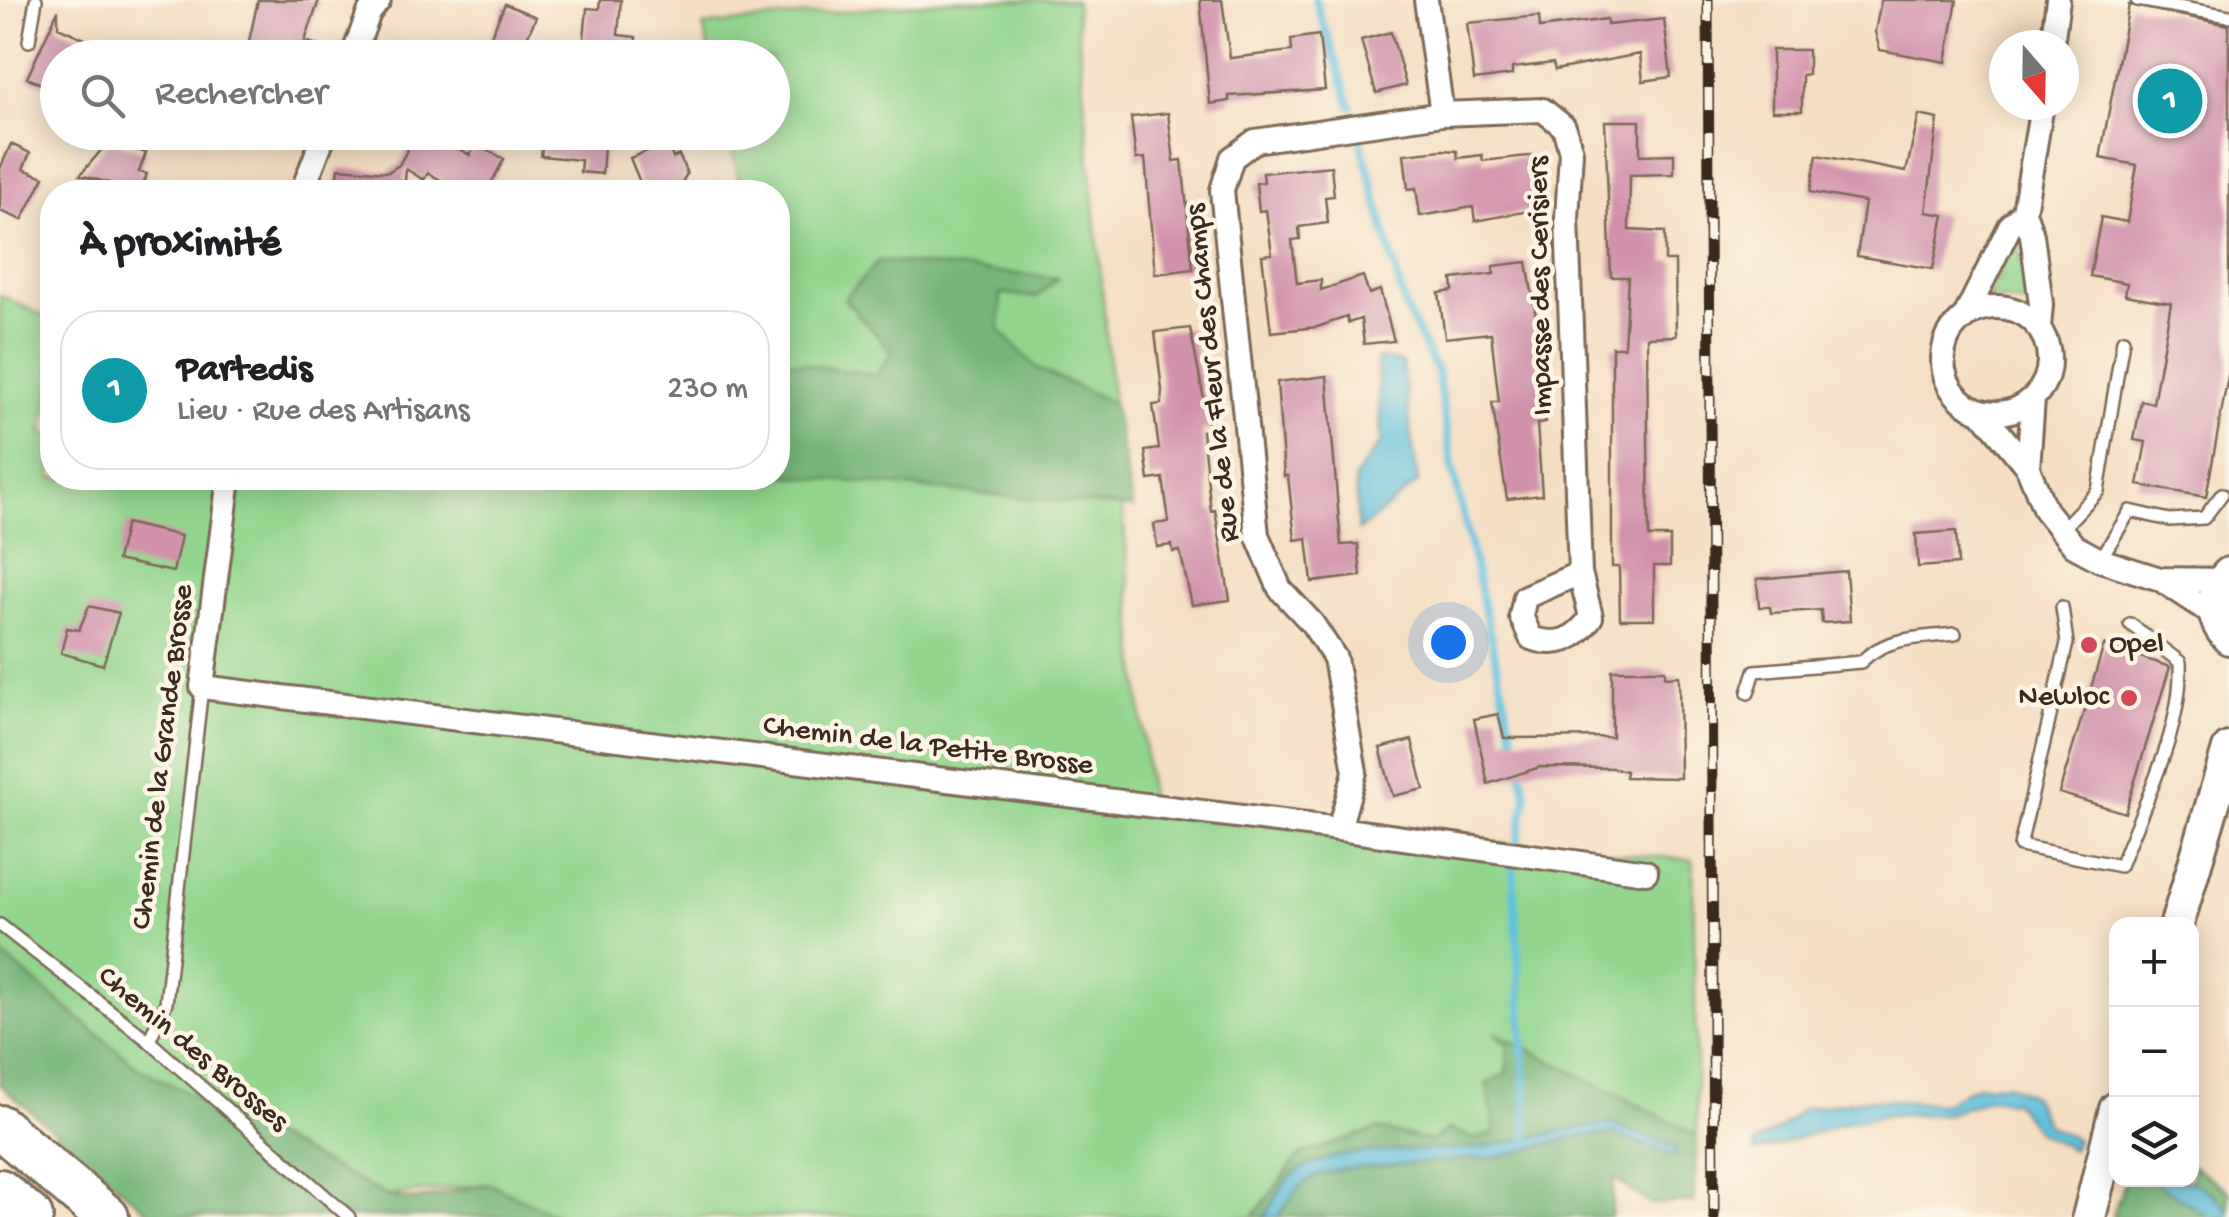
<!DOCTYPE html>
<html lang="fr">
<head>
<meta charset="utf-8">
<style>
	body { margin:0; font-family:"Gochi Hand",sans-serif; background:#f6f6f6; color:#202124 }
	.controls { position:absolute; right:30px; bottom:30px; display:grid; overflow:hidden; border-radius:20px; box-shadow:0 5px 25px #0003 }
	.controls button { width:90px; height:90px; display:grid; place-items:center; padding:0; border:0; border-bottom:2px solid #e0e0e0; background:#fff; color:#202124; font:50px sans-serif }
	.compass { position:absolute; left:1989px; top:30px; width:90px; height:90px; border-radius:50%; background:#fff; box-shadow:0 5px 25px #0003; rotate:160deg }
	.you { position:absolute; left:1448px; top:642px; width:35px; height:35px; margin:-25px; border:8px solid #fff; border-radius:50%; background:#1a73e8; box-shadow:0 0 0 15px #1a73e833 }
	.badge { display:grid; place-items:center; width:65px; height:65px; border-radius:50%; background:#b45309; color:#fff; font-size:32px; font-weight:700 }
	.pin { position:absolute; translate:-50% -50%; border:5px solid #fff; box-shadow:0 2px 10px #0006 }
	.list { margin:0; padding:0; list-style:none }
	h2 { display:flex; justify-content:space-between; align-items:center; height:130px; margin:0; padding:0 40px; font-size:42px }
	h2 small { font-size:32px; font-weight:400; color:#757577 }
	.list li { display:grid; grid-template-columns:65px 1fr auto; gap:30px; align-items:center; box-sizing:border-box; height:160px; margin:0 20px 20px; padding:0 20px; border:2px solid #e0e0e0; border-radius:40px }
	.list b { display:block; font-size:38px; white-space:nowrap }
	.list p { margin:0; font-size:32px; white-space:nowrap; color:#757577 }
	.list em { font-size:32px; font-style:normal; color:#757577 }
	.icon { flex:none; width:55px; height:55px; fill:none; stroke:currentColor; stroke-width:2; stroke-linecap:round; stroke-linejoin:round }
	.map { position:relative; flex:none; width:2229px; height:1217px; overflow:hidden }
	.search { position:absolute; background:#fff; box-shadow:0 5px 25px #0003; left:40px; top:40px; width:750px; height:110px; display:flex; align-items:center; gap:25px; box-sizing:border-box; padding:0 35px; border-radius:55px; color:#757577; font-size:38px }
	.panel { position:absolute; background:#fff; box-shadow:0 5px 25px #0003; left:40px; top:180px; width:750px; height:310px; border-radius:40px }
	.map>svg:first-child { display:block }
	.green { fill:#92d58d; stroke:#668056; stroke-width:2.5 }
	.forest { fill:#75b678; stroke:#58704b; stroke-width:2.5 }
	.water { fill:#60c0de; stroke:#4e757e; stroke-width:2.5 }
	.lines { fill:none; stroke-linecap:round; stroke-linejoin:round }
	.stream { stroke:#60c0de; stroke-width:8 }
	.building { fill:#d091ab }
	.lane-casing { stroke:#7c6957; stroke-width:16 }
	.street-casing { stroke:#7c6957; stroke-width:28 }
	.secondary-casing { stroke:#7c6957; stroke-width:38 }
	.highway-casing { stroke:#7c6957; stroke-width:48 }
	.lane { stroke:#fff; stroke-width:11 }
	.street { stroke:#fff; stroke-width:22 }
	.secondary { stroke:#fff; stroke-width:32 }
	.highway { stroke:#fff; stroke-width:42 }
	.rail-casing { stroke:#3b2a1e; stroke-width:11 }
	.rail { stroke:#fcf5e5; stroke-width:8; stroke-dasharray:22; stroke-linecap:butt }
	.poi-dot { fill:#d1495b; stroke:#fcf5e5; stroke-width:4 }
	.labels { text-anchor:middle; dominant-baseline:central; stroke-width:9; stroke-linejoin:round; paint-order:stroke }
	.street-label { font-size:30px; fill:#3b2a1e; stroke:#fcf5e5 }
	.poi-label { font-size:30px; fill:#3b2a1e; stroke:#fcf5e5; text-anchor:start }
</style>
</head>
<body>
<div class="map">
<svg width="2229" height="1217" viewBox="0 0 2229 1217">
	<rect width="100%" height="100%" fill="#fcf5e5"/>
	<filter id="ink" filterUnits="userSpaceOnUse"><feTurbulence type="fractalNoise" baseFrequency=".01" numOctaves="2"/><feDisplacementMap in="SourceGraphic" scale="20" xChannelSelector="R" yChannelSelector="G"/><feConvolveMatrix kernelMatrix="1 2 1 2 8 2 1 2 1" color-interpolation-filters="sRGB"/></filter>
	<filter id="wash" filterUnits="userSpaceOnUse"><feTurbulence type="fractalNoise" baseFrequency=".0048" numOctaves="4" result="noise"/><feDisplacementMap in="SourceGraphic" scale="40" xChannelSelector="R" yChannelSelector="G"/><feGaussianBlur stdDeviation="2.25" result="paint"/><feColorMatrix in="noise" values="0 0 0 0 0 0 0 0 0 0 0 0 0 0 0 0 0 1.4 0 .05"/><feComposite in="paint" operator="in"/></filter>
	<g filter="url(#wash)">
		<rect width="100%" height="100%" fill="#f5dec2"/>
		<!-- green -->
		<path class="green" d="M951 0H1075L1151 815 1693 860 1697 1135 1431 1141 1300 1155 1253 1217H560L490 1184 387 1196 137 1067 0 953V295L52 320V380L43 434 52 437V478H778V192H742L728 133 772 132V58L711 57 703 26Z
			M2018 236 2028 304 1988 298Z"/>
		<!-- forest -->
		<path class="forest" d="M879 261 1058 278 1036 298 1001 293 1000 331 1038 369 1113 403 1133 508 778 475V359L876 376 892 352 844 299Z
			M0 953 137 1067 387 1196 415 1200 490 1184 560 1217H154L0 1085Z
			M1494 1032 1697 1135 1694 1202 1650 1204 1614 1178 1611 1217H1253L1300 1155 1377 1129 1431 1141 1450 1129 1475 1139 1495 1133 1487 1083 1507 1074 1508 1045Z
			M2192 1165 2229 1191V1217H2112L2125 1180H2192Z"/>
		<!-- water -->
		<path class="water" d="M1377 358 1402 363 1418 483 1358 531 1355 477 1381 442Z
			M2008 1084 2032 1096 2046 1124 2076 1140 2072 1150 2036 1131 2015 1102 1990 1098 1948 1114 1889 1115 1847 1122 1754 1153 1755 1143 1780 1129 1803 1109 1866 1099 1942 1104 1977 1085Z
			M1610 1124 1676 1147 1675 1156 1613 1134 1580 1136 1498 1157 1344 1169 1318 1175 1301 1185 1277 1217H1264C1273 1204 1282 1182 1295 1173 1343 1142 1427 1154 1483 1147 1526 1141 1567 1127 1610 1124Z
			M2151 1180C2188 1179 2204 1182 2229 1210V1217H2211Z"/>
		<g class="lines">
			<!-- stream -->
			<path class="stream" d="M1315 0 1351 106
				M1361 141 1406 310 1437 372 1453 470 1515 745
				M1517 844 1527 796 1519 764
				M1513 864 1528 1140"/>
		</g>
		<g id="blocks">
			<!-- building -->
			<path class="building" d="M258 0H319L305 41 338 52 337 58H280L248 46Z
				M600 0H621L618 35 636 37 634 58H582L587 8 599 9Z
				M1200 0H1222L1230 58 1292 51 1291 39 1319 35 1325 90 1229 96V101L1210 104Z
				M1881 0H1957L1946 62 1880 50 1875 32Z
				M505 4 536 17 518 58 486 47Z
				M2129 5 2229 25V370L2206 497 2138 485 2146 442 2134 440 2141 401 2153 403 2171 303 2125 295 2127 283 2090 276 2101 217 2127 222 2137 165 2100 158Z
				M58 10V27L127 58H58V91L27 78Z
				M1539 16 1540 28 1607 19V25L1664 19 1671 77 1643 81 1640 54 1555 70 1553 63 1512 68V75L1474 80 1467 23Z
				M1391 32 1406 85 1376 93 1361 40Z
				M1772 50H1808V74L1802 75V111H1772Z
				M1168 113 1174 161 1182 160 1193 269 1155 274 1145 158 1136 159 1131 117Z
				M1919 115 1938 119 1926 212 1944 215 1933 269 1857 256 1865 202 1810 192 1817 155 1906 172Z
				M1605 121H1640V155L1674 154V174L1630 175 1629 230 1665 232V261H1675L1676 336 1647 337 1649 537H1670V566H1654V619H1620L1619 567H1612V347H1624L1628 277H1611Z
				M417 132H428L470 155 476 144 504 159 487 191 472 183 462 192 428 173 424 180 406 169 404 192 336 189 339 168 388 172 399 165Z
				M583 132H605L602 174 580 172 581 160 541 156 543 140 583 142Z
				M110 140 146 153 139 172 147 174 141 192 80 175Z
				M667 143 673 158 679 155 687 174 676 192H644L630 158Z
				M11 144 30 153 23 169 44 177 22 220 0 211V169Z
				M1442 150 1457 151 1458 158 1482 155 1483 161 1537 155 1540 209 1475 221 1473 207 1420 216 1416 188 1408 189 1404 154Z
				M1331 166 1334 196 1325 197 1328 223 1299 227 1300 239 1292 240 1297 283 1321 280V290L1363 276 1369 294 1380 290 1394 341 1364 344 1361 319 1348 323 1347 317 1317 327 1271 332 1262 255 1272 254 1266 210 1259 211 1256 183 1264 182 1263 173Z
				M1527 262 1544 365 1539 366 1546 423 1537 424 1542 495 1507 499 1492 402H1499L1491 333 1445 338 1439 293 1453 291 1452 279 1494 274 1493 266Z
				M1190 328 1210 430 1202 431 1211 511 1215 510 1230 600 1192 605 1180 551 1173 552 1172 545 1157 547 1154 524 1169 522 1163 478 1149 480 1145 451 1159 449 1153 405 1161 404 1162 390 1155 332Z
				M1327 376 1341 545 1358 544 1361 576 1312 582 1307 538 1295 540 1288 476H1284L1277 382Z
				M126 523 181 536 173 572 117 560Z
				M1956 531 1958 564 1918 567 1916 534Z
				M1846 571 1850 621 1822 623 1821 610 1771 613 1770 607H1759L1757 579Z
				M89 606 119 613 103 665 61 653 67 628 79 630Z
				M2104 645 2170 667 2125 813 2059 793Z
				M1612 670H1665V677L1679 676 1680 778 1625 777 1626 771 1612 768 1540 767 1488 784 1474 719 1498 714 1504 738 1612 737Z
				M1412 740 1424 789 1393 796 1380 748Z"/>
		</g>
	</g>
	<g filter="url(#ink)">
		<use href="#blocks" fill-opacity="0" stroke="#7c6957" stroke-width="2.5"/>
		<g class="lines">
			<!-- lane casing -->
			<g class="lane-casing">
				<path id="lane" d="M2137 0 2229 16
					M29 41 36 0
					M2060 531 2098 491 2123 340
					M2100 560 2130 511 2170 520 2204 518 2222 494
					M2062 607 2067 643 2020 846 2120 866C2144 803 2183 730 2180 662L2130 624
					M1748 693 1755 671 1861 662C1886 636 1921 638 1955 634
					M0 925 149 1041 349 1217
					M149 1041 166 1003 202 687"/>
			</g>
			<!-- street casing -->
			<g class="street-casing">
				<path id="street" d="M1426 0 1442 114
					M2052 45 2058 0
					M352 58 369 13 379 0
					M302 192 325 132
					M1943 360a53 53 0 1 1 106 0a53 53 0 1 1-106 0Z
					M1964 318 2010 226 2024 212
					M2039 328 2041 304 2032 235 2024 212 2042 105
					M1981 411 2028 468 2045 510 2074 546 2100 560 2160 579 2215 615
					M2028 468 2033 399
					M229 478 202 687 1339 829 1646 872
					M2160 579 2223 580
					M1339 829 1355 772 1335 658 1312 623 1280 589 1257 535 1222 190 1232 158 1255 141 1442 114 1543 110 1564 127 1571 152 1567 218 1580 573 1591 617C1575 641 1557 647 1531 638L1521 616 1525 597 1580 573"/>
			</g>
			<!-- secondary casing -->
			<g class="secondary-casing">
				<path id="secondary" d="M2229 574C2210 593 2211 619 2229 638
					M2177 924 2229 749
					M2089 1217 2116 1109"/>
			</g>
			<!-- highway casing -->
			<g class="highway-casing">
				<path id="highway" d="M0 1127 107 1217
					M0 1191 31 1217"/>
			</g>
			<!-- lane -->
			<use href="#lane" class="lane"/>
			<!-- street -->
			<use href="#street" class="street"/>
			<!-- secondary -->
			<use href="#secondary" class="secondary"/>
			<!-- highway -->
			<use href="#highway" class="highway"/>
			<!-- rail casing -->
			<g class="rail-casing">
				<path id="rail" d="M1708 0 1714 1217"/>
			</g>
			<!-- rail -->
			<use href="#rail" class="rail"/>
		</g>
	</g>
	<!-- markers -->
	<g class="poi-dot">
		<circle cx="2089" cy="645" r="10"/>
		<circle cx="2129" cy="698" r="10"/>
	</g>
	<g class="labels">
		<!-- street labels -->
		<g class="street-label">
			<text transform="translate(1542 286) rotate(-91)">Impasse des Cerisiers</text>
			<text transform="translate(1214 373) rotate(-96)">Rue de la Fleur des Champs</text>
			<text transform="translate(928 747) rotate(7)">Chemin de la Petite Brosse</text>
			<text transform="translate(164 757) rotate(-83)">Chemin de la Grande Brosse</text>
			<text transform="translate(192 1050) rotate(40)">Chemin des Brosses</text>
		</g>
		<!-- poi labels -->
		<g class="poi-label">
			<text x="2109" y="645">Opel</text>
			<text x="2109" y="698" text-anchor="end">Newloc</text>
		</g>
	</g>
</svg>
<div class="controls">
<button>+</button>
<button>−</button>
<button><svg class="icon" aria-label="layers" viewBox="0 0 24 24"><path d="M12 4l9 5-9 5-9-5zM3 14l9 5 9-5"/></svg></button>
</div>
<svg class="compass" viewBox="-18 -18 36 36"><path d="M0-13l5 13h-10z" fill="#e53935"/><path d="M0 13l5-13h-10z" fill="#757577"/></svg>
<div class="you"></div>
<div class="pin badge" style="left:2170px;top:101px;background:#0f9aa8">1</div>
<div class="search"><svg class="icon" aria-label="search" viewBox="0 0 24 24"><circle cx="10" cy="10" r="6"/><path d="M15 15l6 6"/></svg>Rechercher</div>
<section class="panel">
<h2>À proximité<small></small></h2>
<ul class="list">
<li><span class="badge" style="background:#0f9aa8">1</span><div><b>Partedis</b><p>Lieu · Rue des Artisans</p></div><em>230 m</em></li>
</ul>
</section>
</div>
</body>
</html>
